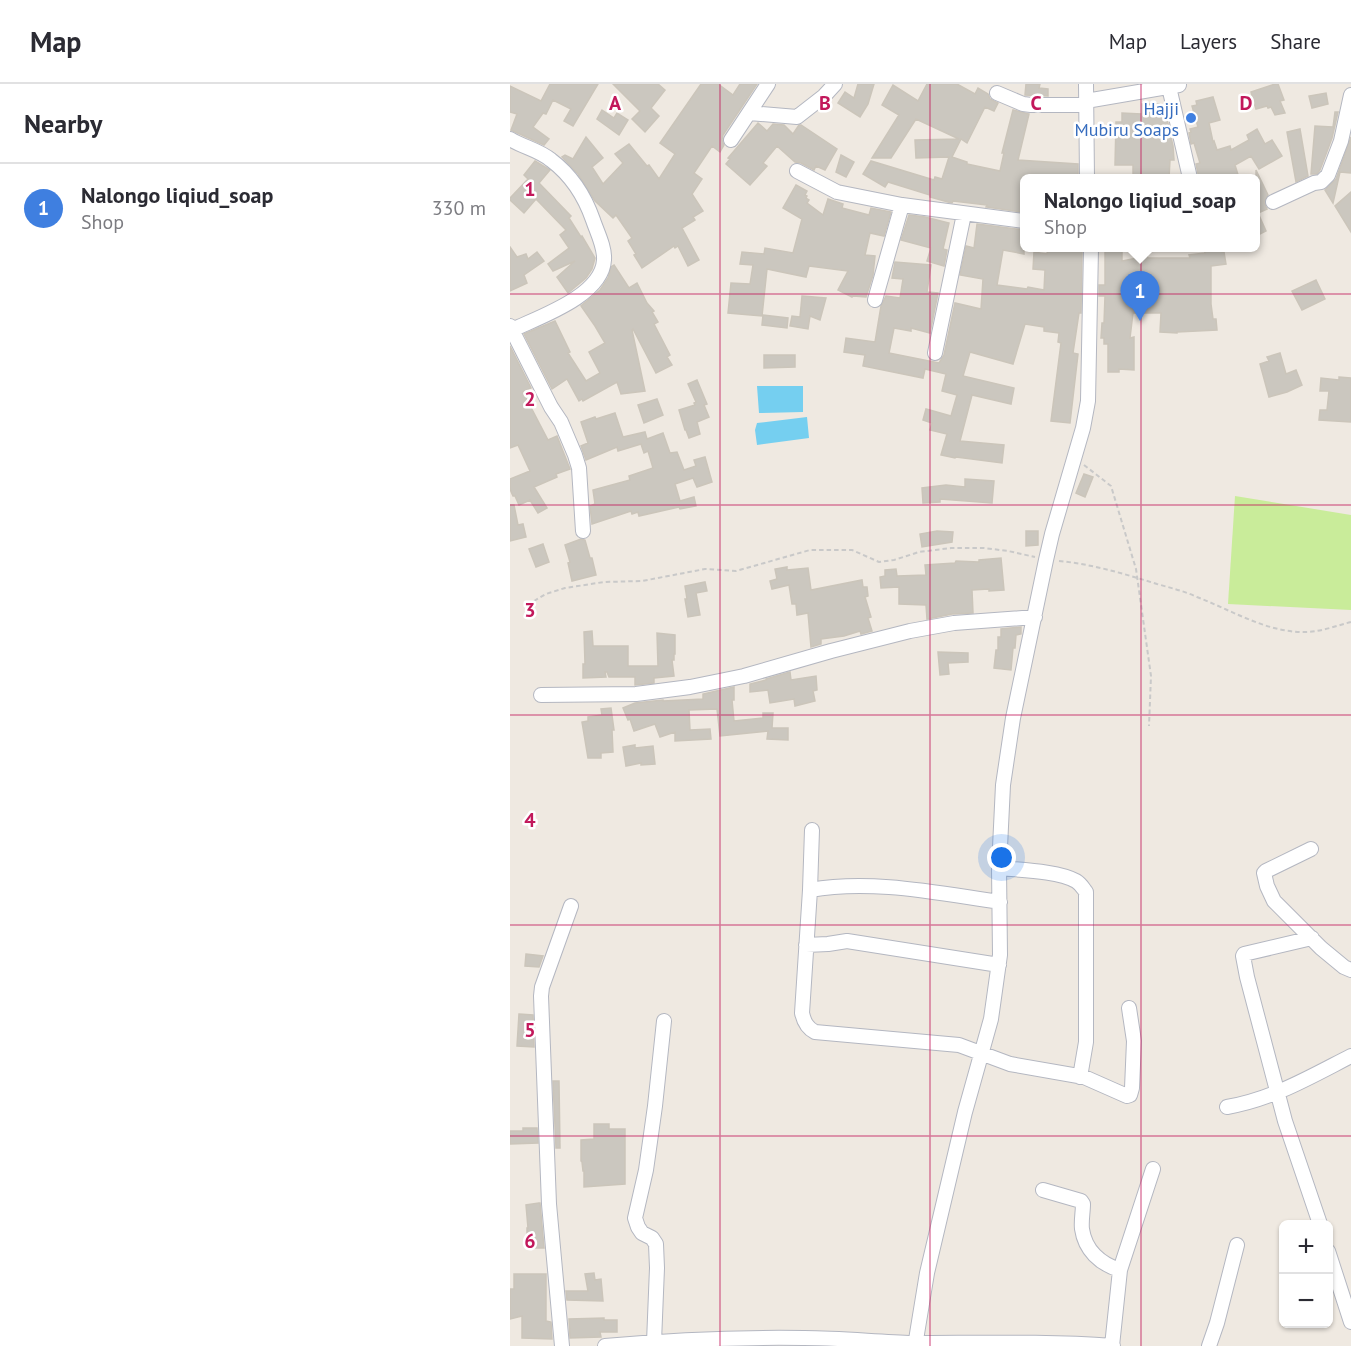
<!DOCTYPE html>
<html lang="en">
<head>
<meta charset="utf-8">
<style>
	body { margin:0; font-family:"PT Sans",sans-serif; background:#f2f2f3; color:#2b2b33 }
	.controls { position:absolute; right:18px; bottom:18px; display:grid; overflow:hidden; border-radius:9px; box-shadow:0 2px 4px #0004 }
	.controls button { width:54px; height:54px; display:grid; place-items:center; padding:0; border:0; border-bottom:2px solid #e1e1e2; background:#fff; color:#2b2b33; font:30px sans-serif }
	.you { position:absolute; left:492px; top:774px; width:21px; height:21px; margin:-15px; border:4px solid #fff; border-radius:50%; background:#1a73e8; box-shadow:0 0 0 9px #1a73e833 }
	.badge { display:grid; place-items:center; width:39px; height:39px; border-radius:50%; background:#db2777; color:#fff; font-size:20px; font-weight:700 }
	.pin { position:absolute; translate:-50% -50px; filter:drop-shadow(0 2px 3px #0008) }
	.pin::after { content:''; position:absolute; top:32px; width:21px; height:18px; background:inherit; clip-path:polygon(0 0,100% 0,50% 100%) }
	.popup { position:absolute; left:510px; top:90px; width:240px; height:78px; box-sizing:border-box; display:grid; place-content:center; border-radius:9px; background:#fff; filter:drop-shadow(0 2px 4px #0005); font-size:20px; white-space:nowrap; color:#7c7c81 }
	.popup b { font-size:22px; color:#2b2b33 }
	.popup::after { content:''; position:absolute; left:50%; top:100%; margin-left:-12px; border:12px solid transparent; border-top-color:#fff }
	.list { margin:0; padding:0; list-style:none }
	h2 { display:flex; justify-content:space-between; align-items:center; height:78px; margin:0; padding:0 24px; font-size:26px }
	h2 small { font-size:20px; font-weight:400; color:#7c7c81 }
	.list li { display:grid; grid-template-columns:39px 1fr auto; gap:18px; align-items:center; box-sizing:border-box; height:90px; padding:0 24px; border-top:2px solid #e1e1e2 }
	.list b { display:block; font-size:22px; white-space:nowrap }
	.list p { margin:0; font-size:20px; white-space:nowrap; color:#7c7c81 }
	.list em { font-size:20px; font-style:normal; color:#7c7c81 }
	.map { position:relative; flex:none; width:841px; height:1262px; overflow:hidden }
	header { display:flex; align-items:center; gap:36px; box-sizing:border-box; height:84px; padding:0 30px; background:#fff; border-bottom:2px solid #e1e1e2 }
	header strong { font-size:28px }
	nav { display:flex; gap:33px; margin-inline-start:auto; font-size:21px }
	main { display:flex }
	aside { flex:1; background:#fff }
	.map>svg:first-child { display:block }
	.pitch { fill:#c9ec9a }
	.water { fill:#75cff0 }
	.building { fill:#cbc7bf; stroke:#cbc5ba; stroke-width:1.5 }
	.lines { fill:none; stroke-linecap:round; stroke-linejoin:round }
	.minor-casing { stroke:#b4b7c1; stroke-width:16 }
	.path { stroke:#c9c9c9; stroke-width:2; stroke-dasharray:4.5 3; stroke-linecap:butt }
	.minor { stroke:#fff; stroke-width:14 }
	.grid { fill:none; stroke:#c2185b; stroke-width:1.5; stroke-opacity:0.55 }
	.shop-dot { fill:#3f7fe0; stroke:#fff; stroke-width:2 }
	.labels { text-anchor:middle; dominant-baseline:central; stroke-width:5; stroke-linejoin:round; paint-order:stroke }
	.shop-label { font-size:18px; fill:#366cbe; stroke:#fff; text-anchor:end }
	.grid-label { font-size:20px; text-anchor:middle; font-weight:bold; fill:#c2185b; stroke:#fff; stroke-width:5; stroke-linejoin:round; paint-order:stroke }
</style>
</head>
<body>
<header>
<strong>Map</strong>
<nav><a>Map</a><a>Layers</a><a>Share</a></nav>
</header>
<main>
<aside>
<h2>Nearby<small></small></h2>
<ul class="list">
<li><span class="badge" style="background:#3f7fe0">1</span><div><b>Nalongo liqiud_soap</b><p>Shop</p></div><em>330 m</em></li>
</ul>
</aside>
<div class="map">
<svg width="841" height="1262" viewBox="0 0 841 1262">
	<rect width="100%" height="100%" fill="#efe9e1"/>
	<!-- pitch -->
	<path class="pitch" d="M725 412 841 431V526L718 520Z"/>
	<!-- water -->
	<path class="water" d="M247 302H293V328L249 329Z
		M297 333 299 354 247 361 245 346 247 339Z"/>
	<!-- building -->
	<path class="building" d="M40 0H88L63 42 54 37 61 25 43 16 36 30 33 29 23 43 39 55 34 61 1 46 7 30 0 28V2L31 17Z
		M103 0H148L155 6 141 24 149 32 135 48 122 35 130 27Z
		M191 0H208L223 11 230 0H247L213 51 212 56 214 61 210 68 202 62 184 89 192 95 182 110 193 127 183 133 185 136 172 144 189 176 178 182 168 162 165 164 164 162 132 184 124 171 126 170 118 157 122 154 106 131 103 134 85 117 68 90 52 73 55 71 63 75 76 53 93 74 82 83 93 100 113 79 105 70 119 60 137 82 139 81 149 95 165 70 150 59Z
		M348 0H364L358 20 350 33 328 19 335 8 344 14Z
		M417 0H447L465 10 468 4 478 10 480 15 488 19 484 27 475 23 457 59 451 55 442 73 457 78V80L490 87 494 69H492L503 26 519 30 508 76 568 80V94H514V119H513L512 128 476 123 477 121 443 117 442 119 438 118 420 113V111L378 98 375 103 353 90 361 77 424 96 425 93 432 95 439 73 406 74 405 56 449 55 406 35 381 74H362L389 31 372 21 383 1 408 17Z
		M516 0H530L529 4 538 5V12L515 11Z
		M765 0H768L774 16 770 17 775 29 765 31 761 23 758 24 757 22 746 25 741 8Z
		M816 9 818 20 802 24 799 12Z
		M703 13 710 36 699 39 703 58 704 57 707 66 720 62 721 66 739 56 737 51 747 45 755 60 762 56 772 72 749 85 741 72 725 81 729 94H689L686 80 690 79 684 59 681 60 679 49 681 48 680 45 688 43 682 22 687 21 686 17Z
		M632 20H649V26H655L663 62 664 76H660L659 94H623V81H605L606 38H612V29L632 30Z
		M92 26 104 34 107 29 118 36 109 51 87 35Z
		M825 28H828L822 54 810 86 807 90H801L805 42 823 43Z
		M248 39 257 47 263 40 274 41 283 50 289 41H291L327 65 315 86 306 82 304 86 291 79 285 78 267 62 253 79 257 82 240 101 216 80 220 75 218 74Z
		M790 45 798 92 786 98 777 48Z
		M841 53V89L830 88 823 119 815 106 826 95Z
		M331 71 344 78 336 93 326 88Z
		M25 77 40 86 29 99 61 132 59 134 71 153 72 152 85 174 82 185 76 194 58 209 47 193 65 177 43 187 38 180 59 164 50 151 56 146 26 115 14 129 0 116V114L18 95 14 91Z
		M746 86 758 111 754 118 757 125 748 129 756 147 746 152Z
		M286 101 297 107 295 111 297 112 296 114 299 116 297 119 313 131 318 115 333 120 332 124 359 131 361 124 381 128 374 152 360 149 355 171 365 172 363 191 356 213 343 212 342 213 328 206 338 187 299 182 296 193 257 185 252 232 218 229 221 199 240 200 243 181 230 180 232 168 254 170 255 164 283 169 292 135 273 124Z
		M841 108V148L825 122Z
		M399 131 415 133 439 139 433 165 437 166 434 182 417 177 421 164 391 156Z
		M467 140 514 146V170L493 166 487 201 517 205 518 203 534 206 535 186 523 185 524 168 537 170 538 164H553V165L572 166 571 229H569L563 269 568 270 560 339 541 337 551 259 548 258 549 249 534 247V243L515 240 503 280 460 268 453 292 504 304 501 320 462 311 450 357 494 361 492 379 446 373 445 374 431 371 437 350 420 346 422 339 413 336 416 325 441 332 447 311 432 307 436 290 415 285 413 294 353 282 355 271 334 268 336 254 365 258 371 222 376 212 390 214 393 195 382 194 385 178 421 181 417 208 428 209 420 249 401 244V247L384 244 379 269 429 279 434 271 445 219 471 225 473 195 450 191 456 162 464 164Z
		M0 163 7 173 16 170 18 175 27 168 34 177 14 191 17 199 0 207Z
		M595 164H612V177L637 172 638 174H680L679 171 695 169 694 164H712V168H714L716 180 701 182V220L703 235H706L707 246 667 248V249L650 248 651 229H623L620 254 624 253V286L609 285V288H598V260H594V254H591L592 239H594L595 212H589V201H595Z
		M104 181 119 204 127 199 137 219 144 227 142 228 148 238 144 240 160 271 157 273 162 281 146 289 123 245 122 246 135 307 111 310 107 298 73 317 72 315 69 317 57 295 42 305 14 250 45 237 60 268 58 269 76 297 90 289 79 268 95 259 85 242 71 222 90 206 98 194 101 183Z
		M806 196 815 215 792 226 782 207Z
		M292 212 316 214 310 236 300 232 298 245 280 242 282 232 290 233Z
		M253 231 278 234 277 244 252 241Z
		M0 262 21 304 13 308 38 356 47 352 60 385 46 390 47 393 24 403 37 424 28 429 20 416 9 421 5 412H3L0 405V395L20 387 8 361 0 364Z
		M770 269 776 290 786 286 792 301 777 308 759 313 750 280 759 277 757 273Z
		M254 271H285V283L254 284Z
		M829 293 841 294V338L809 336 810 326H817L819 307H810L811 294 829 296Z
		M187 296 197 320 194 321 199 333 187 338 190 350 179 354 176 346H175L169 326 185 321 184 319 186 318 178 300Z
		M147 315 153 331 134 339 128 321Z
		M105 329 113 353 135 348 137 355 153 349 160 369 167 368 174 386 186 382 184 376 195 373 202 398 187 403 183 394 165 400 170 417 184 413 186 422 170 425 169 423 129 432 128 428 122 430 121 427 82 440 80 422 85 420 83 406 120 396 119 392 143 384 138 367 134 369 131 360 108 367 107 363 76 376 71 362 78 359 71 338 85 333 86 335Z
		M574 390 583 393 575 413 566 409Z
		M455 395 484 397 482 419 430 415V418L413 419 412 404 436 401 455 403Z
		M0 421H4L8 441 13 440 16 453 0 457Z
		M427 447 443 448 442 458 412 463 410 450Z
		M516 447H528V461L516 462Z
		M71 455 75 456 80 474H82L86 491 62 497 58 479 60 478 55 461Z
		M33 460 39 478 26 483 19 465Z
		M491 474 494 506 479 507V505L462 506 463 529 442 530 417 535 416 521 389 520V503L371 504 370 493 375 492V486L386 485 387 492 416 491 415 481 445 479 446 477 469 478V476Z
		M277 483V486L298 484 301 506 352 496 353 503H357L358 512 355 513 361 533 358 534 362 547 351 550 350 547 334 552 311 555V560L301 563 298 529 287 531 286 520H282L279 501 262 505 260 497 267 495 265 485Z
		M195 498 197 507 186 509 190 531 178 533 175 515H177L175 502Z
		M511 543V550L506 551 505 564H503L501 586 484 584 486 566H488V553H491V545Z
		M82 547 83 562H118V582H148L147 549 165 551V570H164V576H162L164 592 144 594V599L125 601V593H99L97 588H95L96 593 73 594V580H75L74 548Z
		M428 568 458 569V578L438 579 439 590 430 591Z
		M280 588 281 596 306 592 307 606 303 607 305 617 285 622 284 615 260 619 258 606 240 608V600L256 596V595Z
		M224 603V616H222L224 637 253 634V629H263L262 644H278V656L257 655 258 647 210 652 207 625 179 626 180 646 200 645 201 655 165 657V648L150 653 145 640 124 647 120 635 118 636 113 624 125 619 153 616V617L193 615V610Z
		M101 624 104 646H102L103 668 91 669V674H78L72 638 78 637V633L92 631 91 625Z
		M125 661V664L143 662 145 680 131 681V679L116 682 113 663Z
		M16 870 33 872 29 883 15 882Z
		M9 930 23 931 24 963 7 962Z
		M43 997H49L50 1064H46Z
		M84 1040H99V1045H115V1100L74 1103V1087H73L72 1078 71 1077V1056L84 1055Z
		M13 1044H27L28 1059 0 1060V1047H13Z
		M29 1119H30L34 1164H17V1144H18L16 1121Z
		M84 1189 85 1196 91 1195 93 1217 57 1216 56 1207H78L75 1190Z
		M4 1190H36V1237L41 1238 42 1255 12 1254V1232L0 1235V1205H4Z
		M94 1234V1236H107V1248H90L91 1253 60 1254 59 1235Z"/>
	<g class="lines">
		<!-- minor casing -->
		<g class="minor-casing">
			<path id="minor" d="M576 0 577 94
				M659 3 680 94
				M487 9 513 20 521 21H576
				M576 17 669 1
				M239 29 287 33 314 12 325 0
				M0 55C13 63 29 66 41 76 61 91 75 113 83 136 87 148 95 163 94 176 92 212 29 233 2 246
				M221 56 258 0
				M287 87 327 108 392 121 514 137
				M763 118 804 99 811 98 818 91 831 57 841 11
				M365 216 392 121
				M0 242 41 323 51 338 65 371 69 384 73 447
				M425 269 454 130
				M31 611 126 610 180 603 234 592 321 567 400 547 444 539 525 533
				M302 746 300 806 292 929C294 938 297 944 305 948L449 961 500 980 574 993 617 1012 620 1011 622 1004 624 957 619 924
				M801 765 756 787 754 789 757 802 764 817 811 864 834 883 841 886
				M489 784C510 786 549 787 566 797 571 800 573 804 576 808V958L570 993
				M300 806C362 795 427 809 490 818
				M802 854 734 870 733 872 737 893 775 1037 810 1140
				M296 861 318 860 337 857 489 881
				M717 1023C763 1015 800 993 841 972
				M533 1106 571 1117 573 1120C573 1128 571 1137 572 1145 575 1166 590 1180 610 1186
				M818 1167 841 1238
				M144 1258 147 1184 146 1160 142 1154 132 1149 128 1143 125 1134 136 1086 145 1022 154 937
				M52 1262 39 1120 31 912 32 903 61 822
				M95 1262C161 1256 227 1253 294 1254 331 1254 367 1258 403 1259 470 1259 536 1257 603 1262
				M405 1262 417 1189 455 1028 481 935 490 871 489 784 493 701 503 634 536 476 542 450 573 344 578 317 581 164
				M602 1262 610 1186 643 1085
				M699 1262 707 1239 727 1161"/>
		</g>
		<!-- path -->
		<path class="path" d="M574 381 601 402 626 485 641 592 639 642
			M549 477C582 480 615 490 647 500 661 504 674 507 687 513 721 526 754 547 791 548 808 549 825 542 841 538
			M24 517 36 510 55 504 94 498 132 497 195 485 226 487 300 466H342L369 478 384 476 409 468 441 464H474L498 467 525 473"/>
		<!-- minor -->
		<use href="#minor" class="minor"/>
	</g>
	<!-- grid -->
	<path class="grid" d="M210 0V1262M420 0V1262M631 0V1262M0 210H841M0 421H841M0 631H841M0 841H841M0 1052H841"/>
	<!-- markers -->
	<circle class="shop-dot" cx="681" cy="34" r="6"/>
	<g class="labels">
		<!-- shop labels -->
		<g class="shop-label">
			<text x="669" y="24">Hajji<tspan x="669" dy="21">Mubiru Soaps</tspan></text>
		</g>
	</g>
	<g class="grid-label">
		<text x="105" y="26">A</text>
		<text x="315" y="26">B</text>
		<text x="526" y="26">C</text>
		<text x="736" y="26">D</text>
		<text x="20" y="112">1</text>
		<text x="20" y="322">2</text>
		<text x="20" y="533">3</text>
		<text x="20" y="743">4</text>
		<text x="20" y="953">5</text>
		<text x="20" y="1164">6</text>
	</g>
</svg>
<div class="controls">
<button>+</button>
<button>−</button>
</div>
<div class="you"></div>
<div class="pin badge" style="left:630px;top:237px;background:#3f7fe0">1</div>
<div class="popup"><b>Nalongo liqiud_soap</b>Shop</div>
</div>
</main>
</body>
</html>
